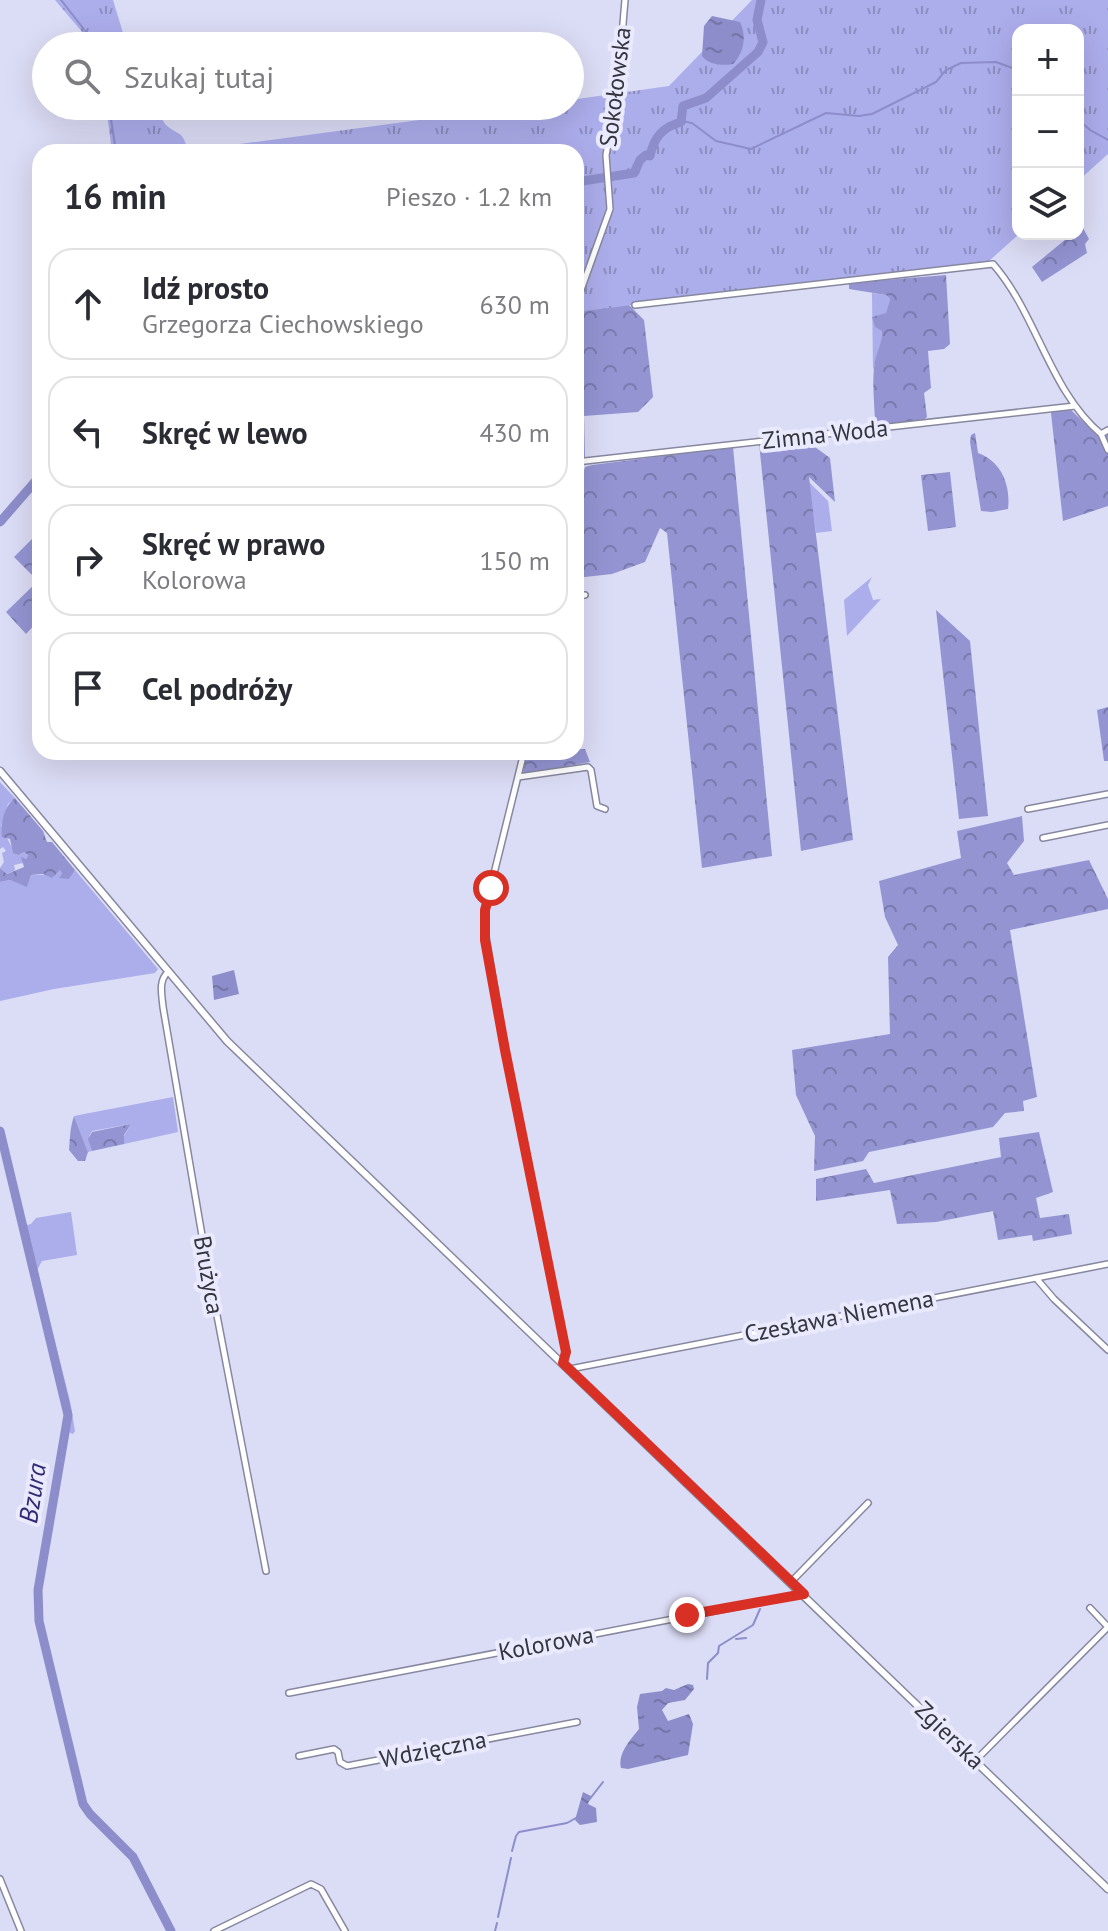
<!DOCTYPE html>
<html lang="pl">
<head>
<meta charset="utf-8">
<style>
	body { margin:0; font-family:"PT Sans",sans-serif; background:#f7f7f7; color:#2b2b33 }
	.controls { position:absolute; right:24px; top:24px; display:grid; overflow:hidden; border-radius:16px; box-shadow:0 8px 32px #0002 }
	.controls button { width:72px; height:72px; display:grid; place-items:center; padding:0; border:0; border-bottom:2px solid #e1e1e2; background:#fff; color:#2b2b33; font:40px sans-serif }
	.stop { position:absolute; width:24px; height:24px; margin:-18px; border:6px solid #d93025; border-radius:50%; background:#fff }
	.stop.end { background:#d93025; border-color:#fff; box-shadow:0 2px 8px #0008 }
	.list { margin:0; padding:0; list-style:none }
	h2 { display:flex; justify-content:space-between; align-items:center; height:104px; margin:0; padding:0 32px; font-size:34px }
	h2 small { font-size:26px; font-weight:400; color:#7c7c81 }
	.list li { display:grid; grid-template-columns:52px 1fr auto; gap:24px; align-items:center; box-sizing:border-box; height:112px; margin:0 16px 16px; padding:0 16px; border:2px solid #e1e1e2; border-radius:24px }
	.list b { display:block; font-size:30px; white-space:nowrap }
	.list p { margin:0; font-size:26px; white-space:nowrap; color:#7c7c81 }
	.list em { font-size:26px; font-style:normal; color:#7c7c81 }
	.icon { flex:none; width:44px; height:44px; fill:none; stroke:currentColor; stroke-width:2; stroke-linecap:round; stroke-linejoin:round }
	.map { position:relative; flex:none; width:1108px; height:1931px; overflow:hidden }
	.search { position:absolute; background:#fff; box-shadow:0 8px 32px #0002; left:32px; top:32px; width:552px; height:88px; display:flex; align-items:center; gap:20px; box-sizing:border-box; padding:0 28px; border-radius:44px; color:#7c7c81; font-size:30px }
	.panel { position:absolute; background:#fff; box-shadow:0 8px 32px #0002; left:32px; top:144px; width:552px; height:616px; border-radius:24px }
	.map>svg:first-child { display:block }
	.green { fill:#acadeb }
	.forest { fill:url(#forest-crowns) }
	.park { fill:url(#park-tufts) }
	.water { fill:url(#water-ripples) }
	.lines { fill:none; stroke-linecap:round; stroke-linejoin:round }
	.stream { stroke:#8d8dcb; stroke-width:2 }
	.river { stroke:#8d8dcb; stroke-width:9 }
	.minor-casing { stroke:#87889f; stroke-width:8 }
	.major-casing { stroke:#87889f; stroke-width:9 }
	.minor { stroke:#fff; stroke-width:5 }
	.major { stroke:#fff; stroke-width:6 }
	.route { stroke:#d93025; stroke-width:10 }
	.labels { text-anchor:middle; dominant-baseline:central; stroke-width:8; stroke-linejoin:round; paint-order:stroke }
	.street-label { font-size:24px; fill:#34353e; stroke:#e9eafe }
	.water-label { font-size:26px; font-style:italic; fill:#332a74; stroke:#e9eafe }
</style>
</head>
<body>
<div class="map">
<svg width="1108" height="1931" viewBox="0 0 1108 1931">
	<defs>
		<pattern id="forest-crowns" width="20" height="18" patternUnits="userSpaceOnUse" patternTransform="scale(2)"><rect width="20" height="18" fill="#9494d3"/><path d="M2 6a3 3 0 1 1 6 0M12 15a3 3 0 1 1 6 0" fill="none" stroke="#7a7aad"/></pattern>
		<pattern id="park-tufts" width="24" height="20" patternUnits="userSpaceOnUse" patternTransform="scale(2)"><rect width="24" height="20" fill="#acadeb"/><path d="M3 7l-1-3M5 7V3M7 7l1-3M15 17l-1-3M17 17v-4M19 17l1-3" fill="none" stroke="#8d8ec0"/></pattern>
		<pattern id="water-ripples" width="26" height="14" patternUnits="userSpaceOnUse" patternTransform="scale(2)"><rect width="26" height="14" fill="#8d8dcb"/><path d="M2 4q2-2 4 0t4 0M15 11q2-2 4 0t4 0" fill="none" stroke="#7474a6"/></pattern>
	</defs>
	<rect width="100%" height="100%" fill="#dbdcf5"/>
	<!-- green -->
	<path class="green" d="M872 293 886 295 890 299 886 314 875 327 882 330C882 346 876 356 873 371Z
		M809 482 828 501 832 531 816 533Z
		M872 577 868 585 873 600 881 599 847 636 844 600Z
		M0 782 15 798 8 804 1 826C6 834 13 852 17 855L24 852 28 855 23 863 14 865 15 870 7 874 0 868 4 862 2 853 6 851 3 847 0 849Z
		M60 870 62 874 60 878 72 874 75 870 158 969 155 973 54 989 0 1001V882L10 880 27 886 31 875H49Z
		M173 1097 178 1132 124 1144V1136L131 1124 92 1131 89 1136 92 1151 88 1152 74 1116Z
		M71 1212 77 1255 42 1261 37 1270 70 1401 75 1431 73 1434 66 1431V1404L23 1226 31 1224 36 1218Z"/>
	<!-- forest -->
	<path class="forest" d="M1082 226 1089 239 1085 244 1087 253 1042 282 1032 267 1072 234H1078V229Z
		M946 275 950 344 944 349 928 351 931 388 924 393 927 417 922 421 875 427C875 408 872 387 874 368 875 354 882 345 882 331L875 327 872 317 886 313 890 299 886 295 849 289V283Z
		M582 291 624 300 644 320 653 397 638 412 584 416 585 457 576 459V315Z
		M1071 410 1096 434H1108V506L1063 521 1051 413 1053 411Z
		M975 433 978 453C1001 461 1011 485 1008 509L992 512 981 511 970 442 971 435Z
		M759 443 783 447 806 444 815 447 830 458 835 502 809 477 853 840 801 851Z
		M733 447 772 856 702 868 667 533 660 528 645 562 612 574 576 578V486L582 478 585 467 592 465Z
		M950 472 956 527 928 531 921 475Z
		M40 531V619L26 634 6 612 38 581 14 557Z
		M936 610 970 641 988 816 959 819Z
		M1108 707V761H1104L1097 710Z
		M576 749H585L590 762 523 774 526 756 576 752Z
		M15 798 43 831 47 842H52L75 870 69 879 59 878 62 874 60 870 52 878 43 874 31 875 27 887 10 880 0 882V868L7 874 24 867 21 857 26 859 28 855 24 852 18 855 13 853 10 839 2 837C0 824 4 806 15 798Z
		M1022 816 1024 841 1007 863 1014 875 1089 860 1108 899V909L1010 930 1037 1097 1023 1101 1024 1111 1005 1113 993 1127 869 1152 863 1161 814 1171 815 1136 796 1095 792 1050 890 1034 888 957 898 945 885 917 879 881 961 858 957 831Z
		M74 1116 88 1152 85 1161H78L69 1150C70 1139 70 1127 74 1116Z
		M131 1124 124 1135V1144L92 1151 88 1139 92 1132Z
		M1039 1132 1053 1192 1036 1198 1040 1218 1069 1214 1072 1234 1033 1241 1032 1235 998 1240 993 1211 936 1222 897 1224 890 1190 816 1201V1179L866 1169 874 1183 1001 1157 999 1138Z"/>
	<!-- park -->
	<path class="park" d="M55 0H113L127 46H94Z
		M752 0H1108V154L1078 181V30H1018L1019 234 989 261 576 312V152H112L106 106H155C158 111 162 120 166 125 180 137 182 129 188 151L523 106H570V100L669 86Z"/>
	<!-- water -->
	<path class="water" d="M712 16 740 22C747 36 744 53 733 64 723 66 709 65 702 56L704 26Z
		M234 970 239 994 214 1000 212 976Z
		M688 1684 693 1685 694 1689 685 1700 668 1703 662 1710 668 1721 689 1714 693 1724 688 1755 628 1769 621 1768C617 1754 631 1739 639 1729L637 1707 640 1694 662 1691 666 1688 674 1690Z
		M583 1792 591 1796 588 1804 596 1808 597 1822 580 1825 575 1820Z"/>
	<g class="lines">
		<!-- stream -->
		<path class="stream" d="M61 0 97 46
			M109 106 116 152
			M1078 119 1090 130 1108 140
			M681 121 692 123 716 141 751 149 826 113 859 116 872 114 936 82 946 70 961 63 996 62 1018 70
			M736 1639 746 1638
			M707 1679 708 1663 718 1653 719 1646 753 1625 760 1609
			M589 1800 603 1782
			M512 1851 516 1836 519 1832 567 1823 576 1818
			M498 1917 511 1858
			M495 1931 497 1923"/>
		<!-- river -->
		<path class="river" d="M576 182 634 173 640 160 646 155 650 156C654 137 663 127 681 122L683 106 706 98 758 52 763 42 757 20 761 0
			M0 522 40 476
			M0 1131 68 1415 38 1590 39 1621 83 1804 90 1814 133 1857 171 1931"/>
		<!-- minor casing -->
		<g class="minor-casing">
			<path id="minor" d="M576 304 610 209 606 155 617 94 625 0
				M635 305 993 264C1037 314 1049 390 1101 434L1108 430
				M1101 434 1108 450
				M576 462 1075 406
				M576 596 585 595
				M524 752 485 910 484 925 505 1050 566 1352 563 1363
				M518 777 588 767 591 770 597 806 605 809
				M1028 809 1108 794
				M1043 838 1108 825
				M168 972C158 981 162 995 163 1007L205 1253 266 1571
				M1036 1278 1054 1299 1108 1350
				M570 1369 1108 1264
				M791 1582 868 1503
				M289 1693 803 1594
				M299 1756 334 1749 338 1752 340 1762 347 1766 577 1722
				M976 1760 1108 1627 1090 1608
				M0 1879 21 1931
				M214 1931 311 1884 321 1889 345 1931"/>
		</g>
		<!-- major casing -->
		<g class="major-casing">
			<path id="major" d="M0 771 227 1041 1108 1889"/>
		</g>
		<!-- minor -->
		<use href="#minor" class="minor"/>
		<!-- major -->
		<use href="#major" class="major"/>
	</g>
	<g class="lines">
		<!-- route -->
		<path class="route" d="M491 888 485 910V940L505 1050 566 1352 563 1363 804 1594 687 1615"/>
	</g>
	<g class="labels">
		<!-- street labels -->
		<g class="street-label">
			<text transform="translate(615 87) rotate(-83)">Sokołowska</text>
			<text transform="translate(825 434) rotate(-6)">Zimna Woda</text>
			<text transform="translate(209 1275) rotate(80)">Brużyca</text>
			<text transform="translate(839 1316) rotate(-11)">Czesława Niemena</text>
			<text transform="translate(546 1643) rotate(-11)">Kolorowa</text>
			<text transform="translate(950 1735) rotate(44)">Zgierska</text>
			<text transform="translate(433 1749) rotate(-11)">Wdzięczna</text>
		</g>
		<!-- water labels -->
		<g class="water-label">
			<text transform="translate(32 1493) rotate(-81)">Bzura</text>
		</g>
	</g>
</svg>
<div class="controls">
<button>+</button>
<button>−</button>
<button><svg class="icon" aria-label="layers" viewBox="0 0 24 24"><path d="M12 4l9 5-9 5-9-5zM3 14l9 5 9-5"/></svg></button>
</div>
<div class="stop" style="left:491px;top:888px"></div>
<div class="stop end" style="left:687px;top:1615px"></div>
<div class="search"><svg class="icon" aria-label="search" viewBox="0 0 24 24"><circle cx="10" cy="10" r="6"/><path d="M15 15l6 6"/></svg>Szukaj tutaj</div>
<section class="panel">
<h2>16 min<small>Pieszo · 1.2 km</small></h2>
<ul class="list">
<li><svg class="icon" aria-label="ahead" viewBox="0 0 24 24"><path d="M12 20V5M6 11l6-6 6 6"/></svg><div><b>Idź prosto</b><p>Grzegorza Ciechowskiego</p></div><em>630 m</em></li>
<li><svg class="icon" aria-label="left" viewBox="0 0 24 24"><path d="M17 20v-9H6M10 6l-5 5 5 5"/></svg><div><b>Skręć w lewo</b></div><em>430 m</em></li>
<li><svg class="icon" aria-label="right" viewBox="0 0 24 24"><path d="M7 20v-9h11M14 6l5 5-5 5"/></svg><div><b>Skręć w prawo</b><p>Kolorowa</p></div><em>150 m</em></li>
<li><svg class="icon" aria-label="arrive" viewBox="0 0 24 24"><path d="M6 21V4h12l-3 4 3 4H6"/></svg><div><b>Cel podróży</b></div></li>
</ul>
</section>
</div>
</body>
</html>
